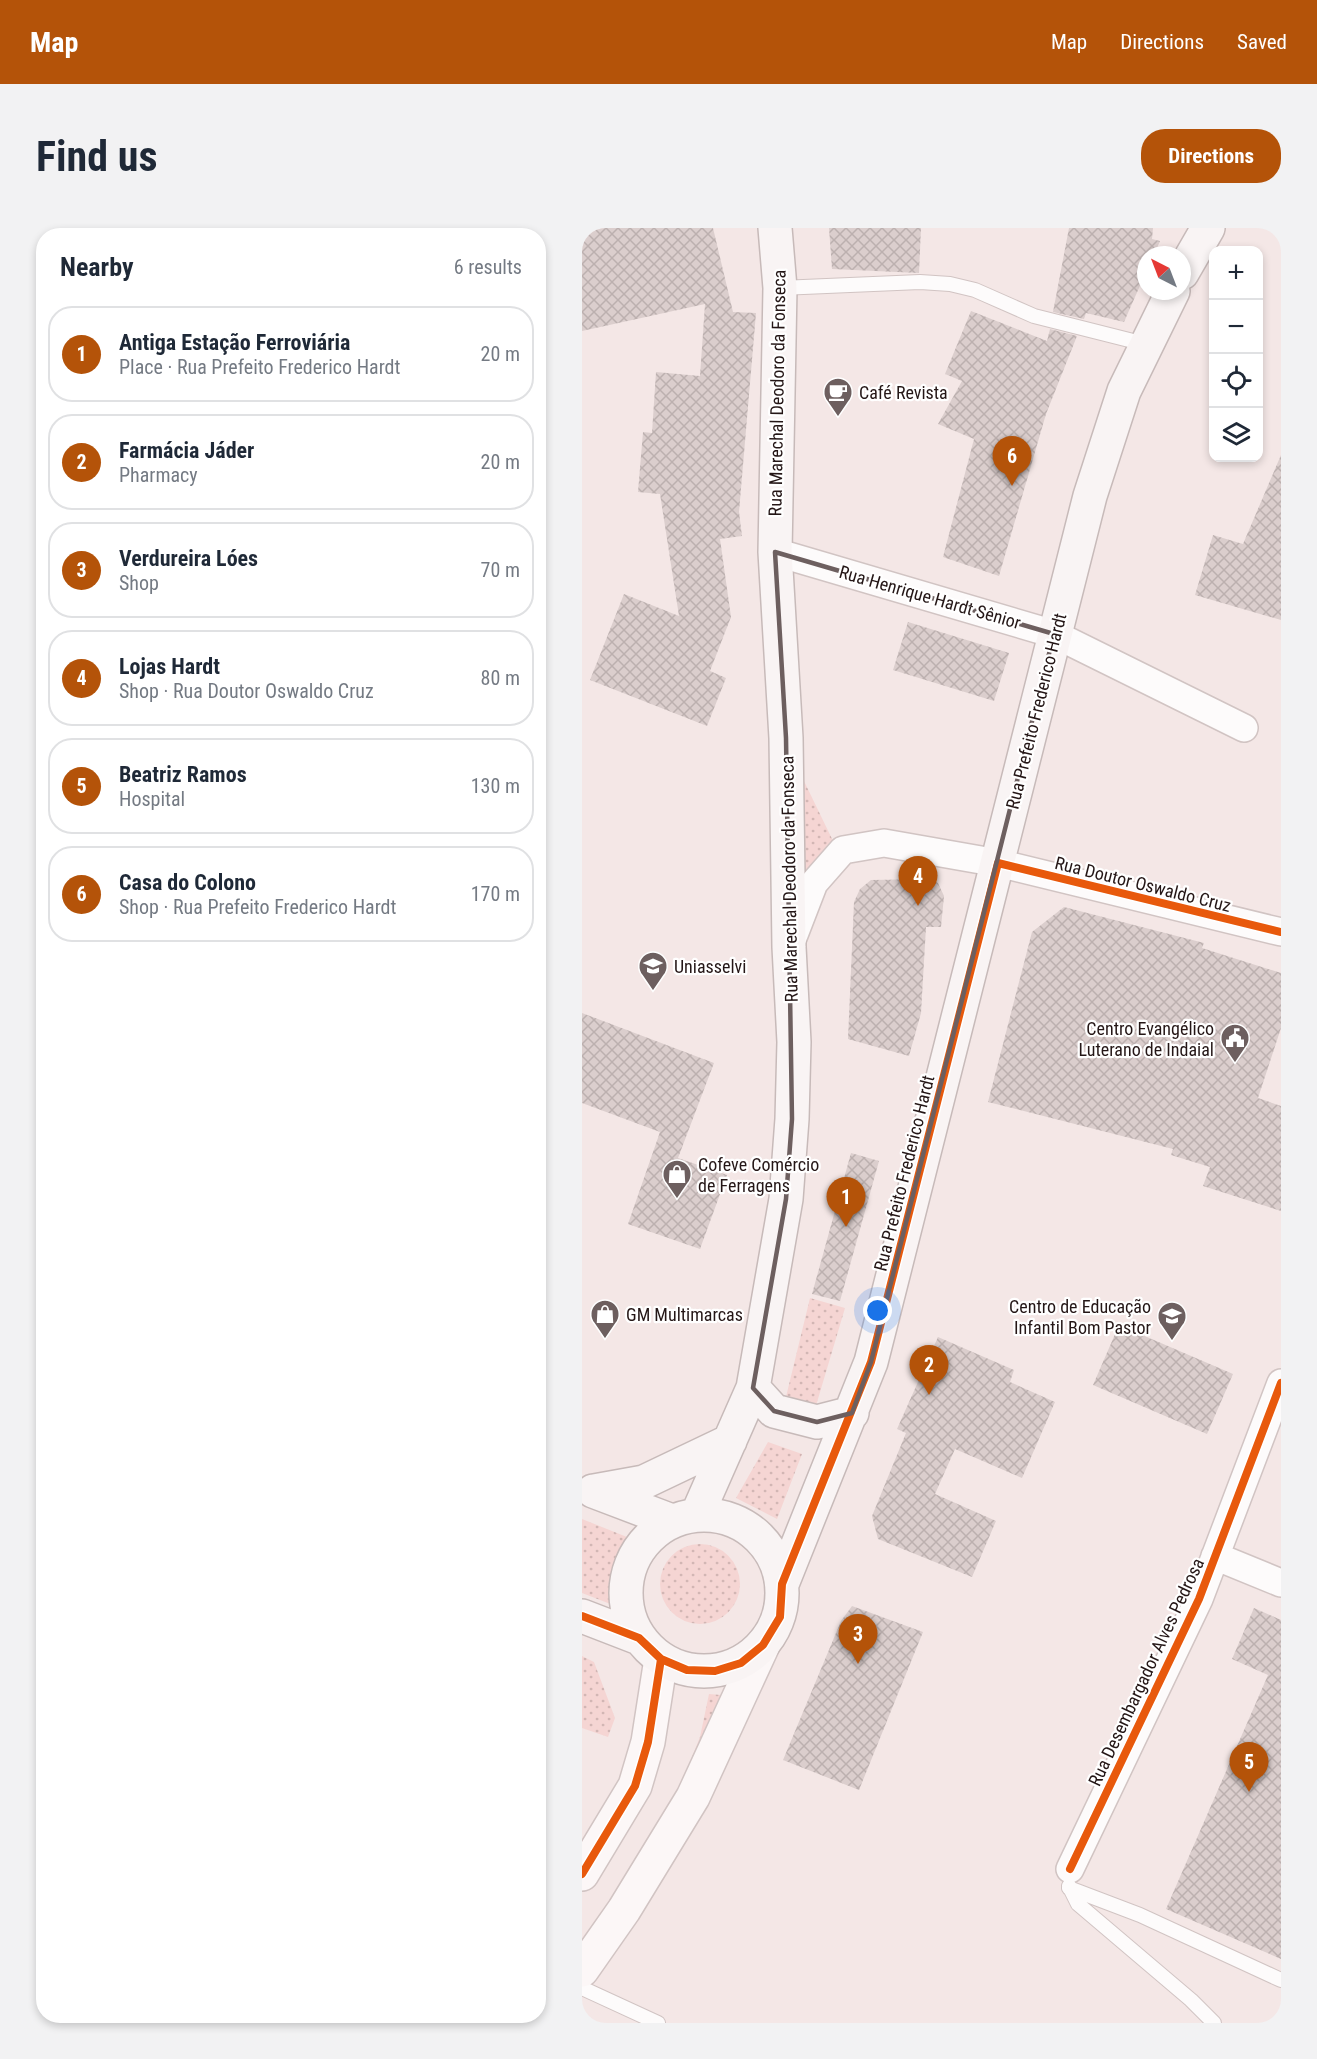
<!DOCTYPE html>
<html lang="en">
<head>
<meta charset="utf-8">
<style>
	body { margin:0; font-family:"Roboto Condensed",sans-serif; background:#f2f2f3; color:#1f2937 }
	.controls { position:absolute; right:18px; top:18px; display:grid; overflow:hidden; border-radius:12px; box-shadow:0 3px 9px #0003 }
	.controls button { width:54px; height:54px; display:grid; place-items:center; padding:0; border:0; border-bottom:2px solid #e0e1e3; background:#fff; color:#1f2937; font:30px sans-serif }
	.compass { position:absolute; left:555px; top:18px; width:54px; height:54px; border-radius:50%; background:#fff; box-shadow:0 3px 9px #0003; rotate:318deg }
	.you { position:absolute; left:296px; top:1083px; width:21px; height:21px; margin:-15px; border:4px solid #fff; border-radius:50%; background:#1a73e8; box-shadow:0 0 0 9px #1a73e833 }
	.badge { display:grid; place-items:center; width:39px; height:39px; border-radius:50%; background:#b45309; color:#fff; font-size:20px; font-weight:700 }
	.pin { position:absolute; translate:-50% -50px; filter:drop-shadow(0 2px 3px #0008) }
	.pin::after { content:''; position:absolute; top:32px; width:21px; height:18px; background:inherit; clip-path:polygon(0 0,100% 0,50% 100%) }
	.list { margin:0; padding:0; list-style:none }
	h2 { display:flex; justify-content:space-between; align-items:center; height:78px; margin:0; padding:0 24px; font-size:26px }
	h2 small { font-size:20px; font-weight:400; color:#747a83 }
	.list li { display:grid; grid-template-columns:39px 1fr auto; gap:18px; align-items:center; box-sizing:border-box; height:96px; margin:0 12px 12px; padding:0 12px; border:2px solid #e0e1e3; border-radius:24px }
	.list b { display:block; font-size:22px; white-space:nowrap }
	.list p { margin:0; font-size:20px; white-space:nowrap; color:#747a83 }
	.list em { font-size:20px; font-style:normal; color:#747a83 }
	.icon { flex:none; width:33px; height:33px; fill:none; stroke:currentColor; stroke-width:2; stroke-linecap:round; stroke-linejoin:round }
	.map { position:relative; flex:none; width:699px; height:1795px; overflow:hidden; border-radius:24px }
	header { display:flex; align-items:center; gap:36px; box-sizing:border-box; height:84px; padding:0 30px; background:#b45309; color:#fff }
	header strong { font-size:28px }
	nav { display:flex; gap:33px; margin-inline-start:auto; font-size:21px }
	.intro { display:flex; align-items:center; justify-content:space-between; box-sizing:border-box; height:144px; padding:0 36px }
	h1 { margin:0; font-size:42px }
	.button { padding:15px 27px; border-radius:24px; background:#b45309; color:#fff; font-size:21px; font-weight:700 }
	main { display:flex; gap:36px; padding:0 36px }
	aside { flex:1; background:#fff; border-radius:24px; box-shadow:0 3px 9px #0003 }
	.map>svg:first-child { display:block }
	.grass { fill:url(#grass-dots) }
	.building { fill:url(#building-cross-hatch) }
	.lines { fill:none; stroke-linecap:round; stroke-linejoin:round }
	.service-casing { stroke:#d1c4c3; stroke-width:16 }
	.minor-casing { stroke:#d1c4c3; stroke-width:30 }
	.secondary-casing { stroke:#d1c4c3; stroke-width:36 }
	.primary-casing { stroke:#c7bab9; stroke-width:36 }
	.service { stroke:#fdfbfb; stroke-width:14 }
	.minor { stroke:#fdfbfb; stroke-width:27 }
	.secondary { stroke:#fcf7f7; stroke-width:33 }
	.primary { stroke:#f9f4f4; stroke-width:33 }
	.cycleway-casing { stroke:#fff; stroke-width:11 }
	.cycleway { stroke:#e8590c; stroke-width:8 }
	.marked { fill:none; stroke:#6d5f5f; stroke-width:4.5; stroke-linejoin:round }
	.labels { text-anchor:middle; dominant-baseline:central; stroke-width:4.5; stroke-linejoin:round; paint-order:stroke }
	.poi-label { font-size:18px; fill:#241616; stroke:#fff; text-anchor:start }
	.street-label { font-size:18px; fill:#241616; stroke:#fff }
</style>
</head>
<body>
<header>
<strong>Map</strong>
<nav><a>Map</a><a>Directions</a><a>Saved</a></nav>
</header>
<div class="intro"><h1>Find us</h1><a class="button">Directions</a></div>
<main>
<aside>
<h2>Nearby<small>6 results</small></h2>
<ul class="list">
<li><span class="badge">1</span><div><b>Antiga Estação Ferroviária</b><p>Place · Rua Prefeito Frederico Hardt</p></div><em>20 m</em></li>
<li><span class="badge">2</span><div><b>Farmácia Jáder</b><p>Pharmacy</p></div><em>20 m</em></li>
<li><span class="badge">3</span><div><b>Verdureira Lóes</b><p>Shop</p></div><em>70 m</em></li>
<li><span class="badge">4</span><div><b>Lojas Hardt</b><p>Shop · Rua Doutor Oswaldo Cruz</p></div><em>80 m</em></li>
<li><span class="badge">5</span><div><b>Beatriz Ramos</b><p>Hospital</p></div><em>130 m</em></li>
<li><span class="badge">6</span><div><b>Casa do Colono</b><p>Shop · Rua Prefeito Frederico Hardt</p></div><em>170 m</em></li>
</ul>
</aside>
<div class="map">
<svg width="699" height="1795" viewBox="0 0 699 1795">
	<defs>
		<pattern id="grass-dots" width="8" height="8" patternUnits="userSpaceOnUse" patternTransform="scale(1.5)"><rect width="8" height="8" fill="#f5d5d3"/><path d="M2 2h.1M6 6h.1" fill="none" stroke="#d2b6b4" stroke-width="1.8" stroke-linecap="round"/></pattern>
		<pattern id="building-cross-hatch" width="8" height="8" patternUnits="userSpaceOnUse" patternTransform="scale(1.5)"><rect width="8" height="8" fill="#dbcecd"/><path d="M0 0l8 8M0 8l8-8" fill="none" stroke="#bcb0af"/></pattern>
	</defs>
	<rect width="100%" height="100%" fill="#f4e7e6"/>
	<!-- grass -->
	<path class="grass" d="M221 551 252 615 215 678Z
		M228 1070 263 1080 233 1181 203 1173Z
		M186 1214 220 1226 195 1291 154 1270Z
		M0 1291 50 1311C38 1331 30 1352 31 1377L0 1365Z
		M78 1356a40 40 0 1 1 80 0a40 40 0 1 1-80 0Z
		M0 1428 12 1434 33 1490 26 1509 0 1500Z
		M127 1466 151 1468 44 1650 99 1557 118 1509Z"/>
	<!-- building -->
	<path class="building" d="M0 0H131L151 84 174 85 157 284 160 308 138 311 149 389 128 443 144 450 125 498 8 452 42 366 97 388 78 266 56 264 61 204 70 205 74 144 118 148 123 76 0 103Z
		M247 0H339L337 45 250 41Z
		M487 0H571L570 11 578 13 572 27H564V44L542 94 504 85 502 91 471 84Z
		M389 83 465 113 468 101 495 108 464 186 417 348 361 329 392 211 356 196 380 153 363 146Z
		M699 227V392L613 367 631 307 661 316Z
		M326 394 427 425 412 473 311 442Z
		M348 651 356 655 362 668 359 699H344L339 785 327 828 266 811 272 674 278 661 289 652Z
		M482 679 622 715 620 720 699 745V800L676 870 699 878V983L621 958 628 939 589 927 591 921 406 874 450 704Z
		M0 785 132 835 96 930 145 947 118 1021 46 996 78 904 0 875Z
		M269 925 297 933 258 1073 230 1066Z
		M537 1097 651 1146 625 1206 511 1157Z
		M356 1109 432 1142 428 1154 473 1174 440 1250 373 1221 353 1266 414 1293 390 1349 296 1311 290 1288 324 1205 315 1201Z
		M270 1378 341 1404 277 1562 201 1532 259 1393Z
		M672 1380 699 1392V1731L584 1681 686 1447 650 1431Z"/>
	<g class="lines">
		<!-- service casing -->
		<g class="service-casing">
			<path id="service" d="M198 60 338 54 368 56 393 62 452 88 563 116
				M487 1658 496 1676 609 1772 632 1795
				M487 1660 558 1687 699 1752
				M0 1760 76 1795"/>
		</g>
		<!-- minor casing -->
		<g class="minor-casing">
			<path id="minor" d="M193 324 472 406 662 500
				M210 712 232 655 261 622 302 615 416 635 699 704
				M633 1328 699 1355
				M488 1641 617 1371 699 1155"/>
		</g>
		<!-- secondary casing -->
		<g class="secondary-casing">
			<path id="secondary" d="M0 1646 53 1558 66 1514 79 1431
				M0 1742 42 1682 111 1569 181 1417"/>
		</g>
		<!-- primary casing -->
		<g class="primary-casing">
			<path id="primary" d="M600 45 626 0
				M171 1160 192 1183 235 1194 270 1185
				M11 1263 90 1293
				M12 1263 62 1254 148 1213
				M115 1287 171 1160 204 971 210 891 212 814 207 719 204 510 193 324 198 60 193 0
				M44 1365a78 78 0 1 1 156 0a78 78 0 1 1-156 0Z
				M200 1356 289 1134 508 268 542 163 591 63
				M0 1388 57 1410"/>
		</g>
		<!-- service -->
		<use href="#service" class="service"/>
		<!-- minor -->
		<use href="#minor" class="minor"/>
		<!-- secondary -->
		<use href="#secondary" class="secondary"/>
		<!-- primary -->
		<use href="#primary" class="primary"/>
		<!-- cycleway casing -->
		<g class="cycleway-casing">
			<path id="cycleway" d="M0 1388 57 1410 79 1431 105 1442 133 1443 159 1435 181 1417 198 1389 200 1356 289 1134 416 635 699 704
				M488 1641 617 1371 699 1155
				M0 1646 53 1558 66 1514 79 1431"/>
		</g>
		<!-- cycleway -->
		<use href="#cycleway" class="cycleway"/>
	</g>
	<!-- marked area -->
	<path class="marked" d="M193 324 472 406 289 1134 270 1185 235 1194 192 1183 171 1160 204 971 210 891 204 510Z"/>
	<!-- icons -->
	<defs>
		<g id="cafe-pin" transform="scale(1.5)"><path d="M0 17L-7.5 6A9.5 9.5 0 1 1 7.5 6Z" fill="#6d5f5f" stroke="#fff"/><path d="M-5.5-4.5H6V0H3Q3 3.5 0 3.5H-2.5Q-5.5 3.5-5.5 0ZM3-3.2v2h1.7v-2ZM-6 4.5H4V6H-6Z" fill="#fff"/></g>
		<g id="university-pin" transform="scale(1.5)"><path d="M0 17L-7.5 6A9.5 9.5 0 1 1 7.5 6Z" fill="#6d5f5f" stroke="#fff"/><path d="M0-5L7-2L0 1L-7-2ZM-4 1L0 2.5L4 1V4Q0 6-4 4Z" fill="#fff"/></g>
		<g id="civic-pin" transform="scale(1.5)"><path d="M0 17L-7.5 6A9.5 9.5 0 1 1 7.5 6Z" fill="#6d5f5f" stroke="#fff"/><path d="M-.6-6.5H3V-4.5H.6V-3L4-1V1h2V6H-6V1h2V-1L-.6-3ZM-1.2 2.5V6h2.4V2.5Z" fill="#fff"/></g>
		<g id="shop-pin" transform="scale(1.5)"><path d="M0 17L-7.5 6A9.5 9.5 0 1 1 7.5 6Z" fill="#6d5f5f" stroke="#fff"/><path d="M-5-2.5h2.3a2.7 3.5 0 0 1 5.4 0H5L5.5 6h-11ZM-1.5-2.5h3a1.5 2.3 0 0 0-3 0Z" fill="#fff"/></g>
		<g id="school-pin" transform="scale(1.5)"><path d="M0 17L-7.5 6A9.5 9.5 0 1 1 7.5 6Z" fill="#6d5f5f" stroke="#fff"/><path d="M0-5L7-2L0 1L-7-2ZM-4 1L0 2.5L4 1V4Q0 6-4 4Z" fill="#fff"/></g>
	</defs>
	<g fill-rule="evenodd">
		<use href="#cafe-pin" x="256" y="164"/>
		<use href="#university-pin" x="71" y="738"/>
		<use href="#civic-pin" x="653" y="810"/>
		<use href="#shop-pin" x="95" y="946"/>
		<use href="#shop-pin" x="23" y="1086"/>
		<use href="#school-pin" x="590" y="1088"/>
	</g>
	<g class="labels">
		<!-- poi labels -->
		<g class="poi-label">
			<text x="277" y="164">Café Revista</text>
			<text x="92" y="738">Uniasselvi</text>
			<text x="632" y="800" text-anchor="end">Centro Evangélico<tspan x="632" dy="21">Luterano de Indaial</tspan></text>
			<text x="116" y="936">Cofeve Comércio<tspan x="116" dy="21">de Ferragens</tspan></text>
			<text x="569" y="1078" text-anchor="end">Centro de Educação<tspan x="569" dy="21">Infantil Bom Pastor</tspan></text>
			<text x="44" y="1086">GM Multimarcas</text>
		</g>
		<!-- street labels -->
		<g class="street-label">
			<text transform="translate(195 165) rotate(-89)">Rua Marechal Deodoro da Fonseca</text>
			<text transform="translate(348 369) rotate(16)">Rua Henrique Hardt Sênior</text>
			<text transform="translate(454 483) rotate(-76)">Rua Prefeito Frederico Hardt</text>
			<text transform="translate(207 651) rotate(-91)">Rua Marechal Deodoro da Fonseca</text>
			<text transform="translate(561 656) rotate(14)">Rua Doutor Oswaldo Cruz</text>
			<text transform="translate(322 945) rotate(-76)">Rua Prefeito Frederico Hardt</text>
			<text transform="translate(564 1444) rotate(-65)">Rua Desembargador Alves Pedrosa</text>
		</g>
	</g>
</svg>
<div class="controls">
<button>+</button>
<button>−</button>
<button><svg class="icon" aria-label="locate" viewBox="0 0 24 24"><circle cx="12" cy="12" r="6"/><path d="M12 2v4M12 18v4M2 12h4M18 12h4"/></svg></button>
<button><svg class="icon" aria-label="layers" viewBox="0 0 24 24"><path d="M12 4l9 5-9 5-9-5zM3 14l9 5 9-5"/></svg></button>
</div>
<svg class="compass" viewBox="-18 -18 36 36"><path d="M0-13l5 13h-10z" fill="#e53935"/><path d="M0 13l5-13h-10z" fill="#747a83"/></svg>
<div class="you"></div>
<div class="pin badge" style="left:264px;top:999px">1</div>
<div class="pin badge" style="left:347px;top:1167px">2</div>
<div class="pin badge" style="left:276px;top:1436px">3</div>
<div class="pin badge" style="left:336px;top:678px">4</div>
<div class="pin badge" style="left:667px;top:1564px">5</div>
<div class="pin badge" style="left:430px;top:258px">6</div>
</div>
</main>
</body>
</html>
